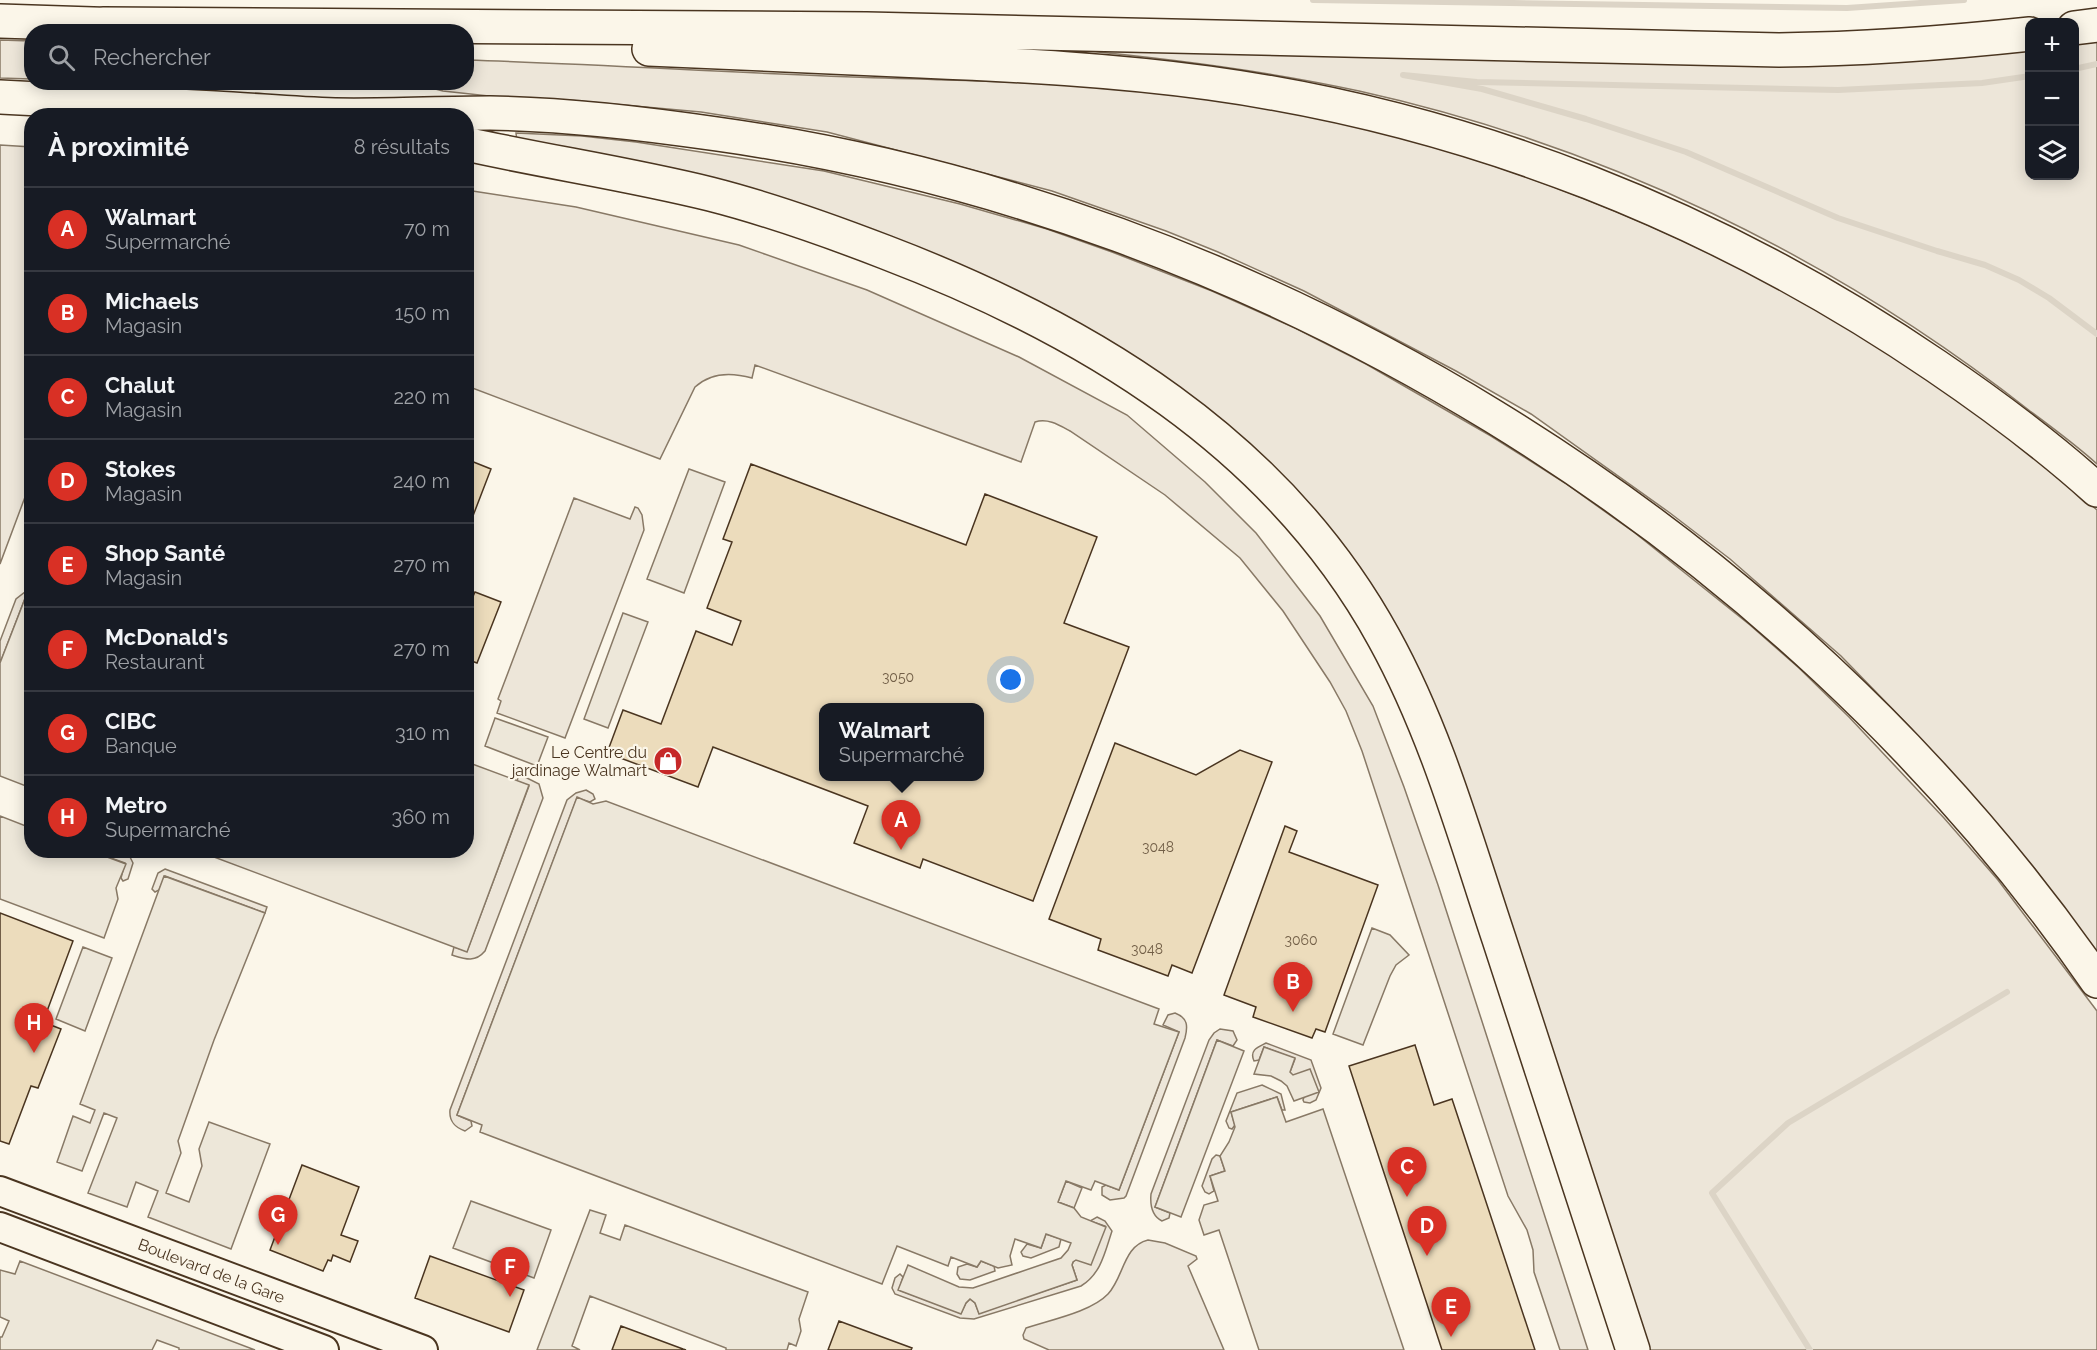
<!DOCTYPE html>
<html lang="fr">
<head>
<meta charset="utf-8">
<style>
	body { margin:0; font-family:Raleway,sans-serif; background:#242831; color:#f1f3f6 }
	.controls { position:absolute; right:18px; top:18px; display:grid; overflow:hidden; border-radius:12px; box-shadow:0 3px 15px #0003 }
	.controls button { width:54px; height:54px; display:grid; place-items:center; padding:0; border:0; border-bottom:2px solid #363941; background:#171b24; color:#f1f3f6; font:30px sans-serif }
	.you { position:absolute; left:1011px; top:680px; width:21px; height:21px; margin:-15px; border:4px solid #fff; border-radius:50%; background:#1a73e8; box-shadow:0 0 0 9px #1a73e833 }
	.badge { display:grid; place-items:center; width:39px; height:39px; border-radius:50%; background:#d93025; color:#fff; font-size:20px; font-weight:700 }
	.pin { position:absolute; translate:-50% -50px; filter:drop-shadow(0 2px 3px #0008) }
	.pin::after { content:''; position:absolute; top:32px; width:21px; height:18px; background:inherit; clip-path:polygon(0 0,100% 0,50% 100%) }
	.popup { position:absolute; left:819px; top:703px; width:165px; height:78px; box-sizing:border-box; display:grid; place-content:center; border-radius:12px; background:#171b24; filter:drop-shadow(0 2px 4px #0005); font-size:20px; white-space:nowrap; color:#9ea1a6 }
	.popup b { font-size:22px; color:#f1f3f6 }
	.popup::after { content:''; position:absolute; left:50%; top:100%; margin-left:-12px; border:12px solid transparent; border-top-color:#171b24 }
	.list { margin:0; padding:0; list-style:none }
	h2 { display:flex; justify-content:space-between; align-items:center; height:78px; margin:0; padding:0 24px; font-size:26px }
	h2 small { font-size:20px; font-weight:400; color:#9ea1a6 }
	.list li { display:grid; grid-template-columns:39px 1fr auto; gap:18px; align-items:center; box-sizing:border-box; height:84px; padding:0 24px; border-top:2px solid #363941 }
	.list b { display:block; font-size:22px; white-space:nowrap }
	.list p { margin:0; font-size:20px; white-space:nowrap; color:#9ea1a6 }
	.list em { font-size:20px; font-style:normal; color:#9ea1a6 }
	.icon { flex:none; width:33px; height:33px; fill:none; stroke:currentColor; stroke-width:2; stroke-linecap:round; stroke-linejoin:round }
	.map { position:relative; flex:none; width:2097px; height:1350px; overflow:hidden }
	.search { position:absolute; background:#171b24; box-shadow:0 3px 15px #0003; left:24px; top:24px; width:450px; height:66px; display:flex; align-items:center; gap:15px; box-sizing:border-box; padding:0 21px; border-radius:24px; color:#9ea1a6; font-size:22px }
	.panel { position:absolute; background:#171b24; box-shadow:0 3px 15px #0003; left:24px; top:108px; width:450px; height:750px; border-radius:24px }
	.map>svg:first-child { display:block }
	.green { fill:#ede6d9; stroke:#887966; stroke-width:1.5 }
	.parking { fill:#ede7d9; stroke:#887966; stroke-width:1.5 }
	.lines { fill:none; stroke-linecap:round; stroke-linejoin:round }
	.stream { stroke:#dcd4c6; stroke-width:6 }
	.building { fill:#ecdcbc; stroke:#4a3520; stroke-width:1.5; fill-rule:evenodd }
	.major-casing { stroke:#4a3520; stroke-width:32 }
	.highway-casing { stroke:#4a3520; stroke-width:36 }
	.major { stroke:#fbf6e9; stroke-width:28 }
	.highway { stroke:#fbf6e9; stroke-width:33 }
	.labels { text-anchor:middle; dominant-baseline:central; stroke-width:4.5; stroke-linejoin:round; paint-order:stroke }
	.number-label { font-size:14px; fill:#725f47 }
	.poi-label { font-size:16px; fill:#4a3520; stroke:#fbf6e9; text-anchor:end }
	.street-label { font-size:16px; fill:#4a3520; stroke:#fbf6e9 }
</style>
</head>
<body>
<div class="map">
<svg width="2097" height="1350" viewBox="0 0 2097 1350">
	<rect width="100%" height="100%" fill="#fbf6e9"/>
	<!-- green -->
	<path class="green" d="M2097 38V464C2076 445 2053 428 2030 411 1834 257 1603 145 1359 91 1263 70 1165 58 1067 49L2029 48 2030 176H2074L2075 41Z
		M0 40 31 41V79L0 78Z
		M467 60C606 64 745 74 885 78 998 82 1112 82 1224 100 1518 147 1796 271 2031 453 2054 470 2075 491 2097 510V952L2035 869 1911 728 1841 656 1730 559 1670 513 1531 414 1456 371 1304 291 1218 252 1166 231 1052 191 827 132 701 112 568 100 507 98 443 91 412 83 466 82Z
		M516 133 582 136 636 142 824 171 960 204 1047 229 1112 252 1212 291 1295 328 1366 364 1491 436 1565 483 1635 533 1750 625 1799 668 1849 717 1944 818 1998 880 2097 1011V1350H1648L1485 851 1292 487 1258 452 1201 404 1102 338 517 142Z
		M0 145 32 147 31 481 0 564Z
		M466 190 576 207 739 245 867 290 1019 357 1127 415 1205 482 1256 533 1320 616 1373 706 1404 787 1438 885 1588 1350H1560L1534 1272 1533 1250 1527 1230 1508 1196 1362 751 1346 711 1330 682 1283 611 1240 558 1165 495 1070 431C1059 425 1048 418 1035 422L1021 462 755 365 752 378C731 372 711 372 695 387L660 459 467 386Z
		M574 498 630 519 635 507 638 508 642 515 644 530 565 738 497 713 501 701 498 699Z
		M31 591V598L26 596 0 663V641L16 599 25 592Z
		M519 774 539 784 543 798 485 951C475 963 465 959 452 955L454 947 467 951 529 786 517 781Z
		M586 790 593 794 595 799 590 802 577 798 457 1115 471 1121 472 1126 465 1131C454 1127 449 1121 450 1110L567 800 576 793Z
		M91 851H119L129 855 133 863 128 879 123 881 121 878 125 863Z
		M165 869 267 907 265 913 165 876 159 890 155 892 152 889 158 873Z
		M1175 1013C1188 1018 1188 1026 1185 1038L1126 1196 1124 1198 1110 1200 1102 1195V1187L1106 1185 1119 1190 1179 1032 1163 1025 1168 1015Z
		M1220 1029 1233 1031 1237 1040 1233 1046 1217 1040 1155 1207 1170 1213 1169 1218 1162 1221C1152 1216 1150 1205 1151 1194L1209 1040 1214 1033Z
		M1266 1043 1311 1060 1321 1088 1316 1100 1310 1103 1304 1102 1303 1100 1304 1097 1290 1072 1295 1059 1264 1047 1259 1060 1254 1061C1249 1050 1258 1047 1266 1043Z
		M1262 1085 1281 1094 1285 1110H1282L1277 1097 1231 1112 1235 1125 1232 1129 1229 1128 1226 1121 1237 1093Z
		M1216 1155 1220 1156 1225 1171 1210 1176 1214 1191 1209 1194 1205 1192 1202 1186 1212 1159Z
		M1066 1181 1082 1188 1074 1208 1058 1202Z
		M1097 1217 1105 1221 1112 1231C1105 1252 1101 1274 1081 1286L974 1319 960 1318 895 1294 892 1288 895 1278 900 1274 903 1277 899 1290 961 1313 966 1303 970 1299 975 1303 979 1313 1077 1280 1072 1265 1073 1262 1105 1226 1090 1221Z
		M1046 1234 1061 1239 1059 1247 1031 1258 1023 1256 1021 1252 1027 1244 1041 1248Z
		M1148 1240 1165 1243 1196 1256 1197 1259 1188 1266 1224 1350H1049L1024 1339 1023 1335 1026 1328C1050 1320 1091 1312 1108 1294 1124 1277 1123 1246 1148 1240Z
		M981 1261 994 1266 995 1271 970 1280 960 1279 957 1274 958 1267 967 1264 977 1267Z"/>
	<!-- parking -->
	<path class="parking" d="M689 469 725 482 684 593 647 579Z
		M26 596 32 598 31 788 0 776V663Z
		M623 613 648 622 608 728 584 719Z
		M495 718 548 737 537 766 485 746Z
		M467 762 529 785 467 952 198 851 466 850Z
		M577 797 593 804 606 801 1159 1009 1154 1024 1179 1032 1119 1190 1095 1181 1091 1190 1066 1181 1058 1202 1074 1208 1081 1217 1106 1227 1091 1265 1076 1260 1073 1262 1072 1265 1077 1280 979 1314 975 1303 970 1299 966 1303 961 1314 898 1290 908 1265 959 1287 973 1288 1061 1258 1068 1250 1071 1243 1046 1234 1041 1248 1015 1239 1010 1256 1012 1265 998 1268 981 1261 977 1267 951 1257 948 1266 897 1246 882 1284 480 1132 482 1125 457 1115Z
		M0 816 31 828 32 850 91 851 126 864 116 888 118 899 104 938 0 899Z
		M164 876 265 913 214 1040 178 1141 181 1153 166 1193 189 1202 202 1166 199 1149 209 1122 270 1144 231 1249 148 1217 158 1191 136 1182 127 1207 88 1193 117 1118 104 1113 82 1171 57 1162 73 1116 90 1123 95 1110 80 1104Z
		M1372 928 1390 935 1409 955 1396 965 1390 976 1363 1045 1333 1034Z
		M83 947 112 958 85 1031 56 1019Z
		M1217 1040 1244 1051 1181 1217 1155 1207Z
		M1264 1047 1295 1058 1290 1072 1293 1075 1310 1069 1319 1092 1294 1101 1287 1086 1281 1081 1271 1076 1254 1074Z
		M1277 1097 1286 1122 1323 1109 1404 1350H1259L1219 1230 1204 1235 1199 1220 1204 1205 1218 1201 1210 1176 1225 1171 1220 1156 1229 1142 1235 1127 1231 1112Z
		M471 1201 551 1230 534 1278 453 1248Z
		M590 1210 606 1215 600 1233 620 1240 625 1225 808 1292 799 1319 801 1331 796 1346 789 1343 787 1350H726V1348L590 1296 572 1346 580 1350H537Z
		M20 1261 255 1350H179V1348L157 1340 152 1350H0V1337H2L9 1321 0 1317V1270L15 1274Z"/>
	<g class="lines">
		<!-- stream -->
		<path class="stream" d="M1313 0 1847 8 1964 0
			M2074 69 2097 64
			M2030 76 1982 83 1838 90 1477 82 1403 75 1482 89 1586 119 1686 152 1838 218 1937 251 1985 265 2019 280 2049 298 2097 334
			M1810 1350 1712 1193 1788 1123 2007 992"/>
	</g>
	<!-- building -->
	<path class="building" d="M466 459 491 469 466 534Z
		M751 464 966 545 985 494 1097 537 1064 623 1129 647 1033 901 923 859 920 868 854 843 868 806 713 747 698 787 607 753 623 710 661 724 696 631 732 645 741 621 707 608 732 542 723 539ZM823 708H979V776H823Z
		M475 592 501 602 477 663 466 659V612Z
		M1115 743 1196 775 1240 750 1272 762 1192 973 1172 965 1168 976 1098 950 1101 939 1049 919Z
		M1285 826 1297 831 1289 852 1378 885 1325 1032 1316 1029 1312 1038 1253 1017 1256 1007 1224 995Z
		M0 913 73 941 43 1022 61 1029 38 1088 31 1086 9 1144 0 1141Z
		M1415 1045 1434 1105 1452 1099 1535 1350H1442L1349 1066Z
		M302 1165 359 1187 341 1235 358 1241 350 1262 333 1255 331 1261 328 1260 323 1271 270 1250Z
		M430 1256 524 1290 509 1332 415 1298Z
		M839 1321 912 1348 911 1350H828Z
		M621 1326 683 1349 686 1350H612Z"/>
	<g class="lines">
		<!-- major casing -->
		<g class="major-casing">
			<g id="major">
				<path id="s1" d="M0 1191 423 1350"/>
				<path d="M0 1227 324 1350"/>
			</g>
		</g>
		<!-- highway casing -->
		<g class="highway-casing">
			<path id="highway" d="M0 21 124 25
				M103 24 867 29 1779 50C1863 49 1946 43 2030 34
				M2074 28 2097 25
				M649 49C740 53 831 57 921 61 1018 65 1113 70 1209 83 1471 119 1719 218 1936 366 1992 404 2047 445 2097 490
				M0 97C72 101 143 104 215 108 255 110 295 114 335 115 387 116 439 113 490 113 566 114 642 123 717 134 1261 210 1784 529 2097 981
				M466 144C547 162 629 174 710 194 769 209 828 230 885 252 1087 329 1277 443 1384 638 1436 732 1465 837 1499 939 1543 1076 1589 1213 1633 1350"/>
		</g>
		<!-- major -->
		<use href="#major" class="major"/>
		<!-- highway -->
		<use href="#highway" class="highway"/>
	</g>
	<!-- icons -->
	<defs>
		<g id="shop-disc" transform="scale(1.5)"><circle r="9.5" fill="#c62828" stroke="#fbf6e9"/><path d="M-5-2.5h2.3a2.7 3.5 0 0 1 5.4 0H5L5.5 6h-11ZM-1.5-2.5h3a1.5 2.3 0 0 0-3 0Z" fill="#fff"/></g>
	</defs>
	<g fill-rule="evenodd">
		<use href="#shop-disc" x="668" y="761"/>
	</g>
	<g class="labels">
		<!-- number labels -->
		<g class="number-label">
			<text x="898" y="677">3050</text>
			<text x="1158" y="847">3048</text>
			<text x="1301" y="940">3060</text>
			<text x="1147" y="949">3048</text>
		</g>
		<!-- poi labels -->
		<g class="poi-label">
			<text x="647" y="752">Le Centre du<tspan x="647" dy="18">jardinage Walmart</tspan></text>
		</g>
		<!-- street labels -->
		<g class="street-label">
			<text stroke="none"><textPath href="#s1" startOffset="226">Boulevard de la Gare</textPath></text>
		</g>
	</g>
</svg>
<div class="controls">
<button>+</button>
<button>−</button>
<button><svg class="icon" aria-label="layers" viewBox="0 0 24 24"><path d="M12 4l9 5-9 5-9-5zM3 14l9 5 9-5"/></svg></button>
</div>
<div class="you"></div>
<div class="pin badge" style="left:901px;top:850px">A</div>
<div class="popup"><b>Walmart</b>Supermarché</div>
<div class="pin badge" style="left:1293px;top:1012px">B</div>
<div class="pin badge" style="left:1407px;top:1197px">C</div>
<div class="pin badge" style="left:1427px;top:1256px">D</div>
<div class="pin badge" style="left:1451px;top:1337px">E</div>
<div class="pin badge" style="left:510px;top:1297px">F</div>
<div class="pin badge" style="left:278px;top:1245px">G</div>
<div class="pin badge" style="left:34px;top:1053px">H</div>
<div class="search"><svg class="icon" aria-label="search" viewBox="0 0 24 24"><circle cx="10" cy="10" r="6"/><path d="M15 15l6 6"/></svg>Rechercher</div>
<section class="panel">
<h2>À proximité<small>8 résultats</small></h2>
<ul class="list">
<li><span class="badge">A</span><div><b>Walmart</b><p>Supermarché</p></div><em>70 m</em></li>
<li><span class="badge">B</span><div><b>Michaels</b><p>Magasin</p></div><em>150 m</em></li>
<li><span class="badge">C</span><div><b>Chalut</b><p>Magasin</p></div><em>220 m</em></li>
<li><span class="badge">D</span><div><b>Stokes</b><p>Magasin</p></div><em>240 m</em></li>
<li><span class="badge">E</span><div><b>Shop Santé</b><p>Magasin</p></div><em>270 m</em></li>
<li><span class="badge">F</span><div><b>McDonald's</b><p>Restaurant</p></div><em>270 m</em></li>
<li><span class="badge">G</span><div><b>CIBC</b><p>Banque</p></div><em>310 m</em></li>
<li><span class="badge">H</span><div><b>Metro</b><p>Supermarché</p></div><em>360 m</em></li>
</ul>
</section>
</div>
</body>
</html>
